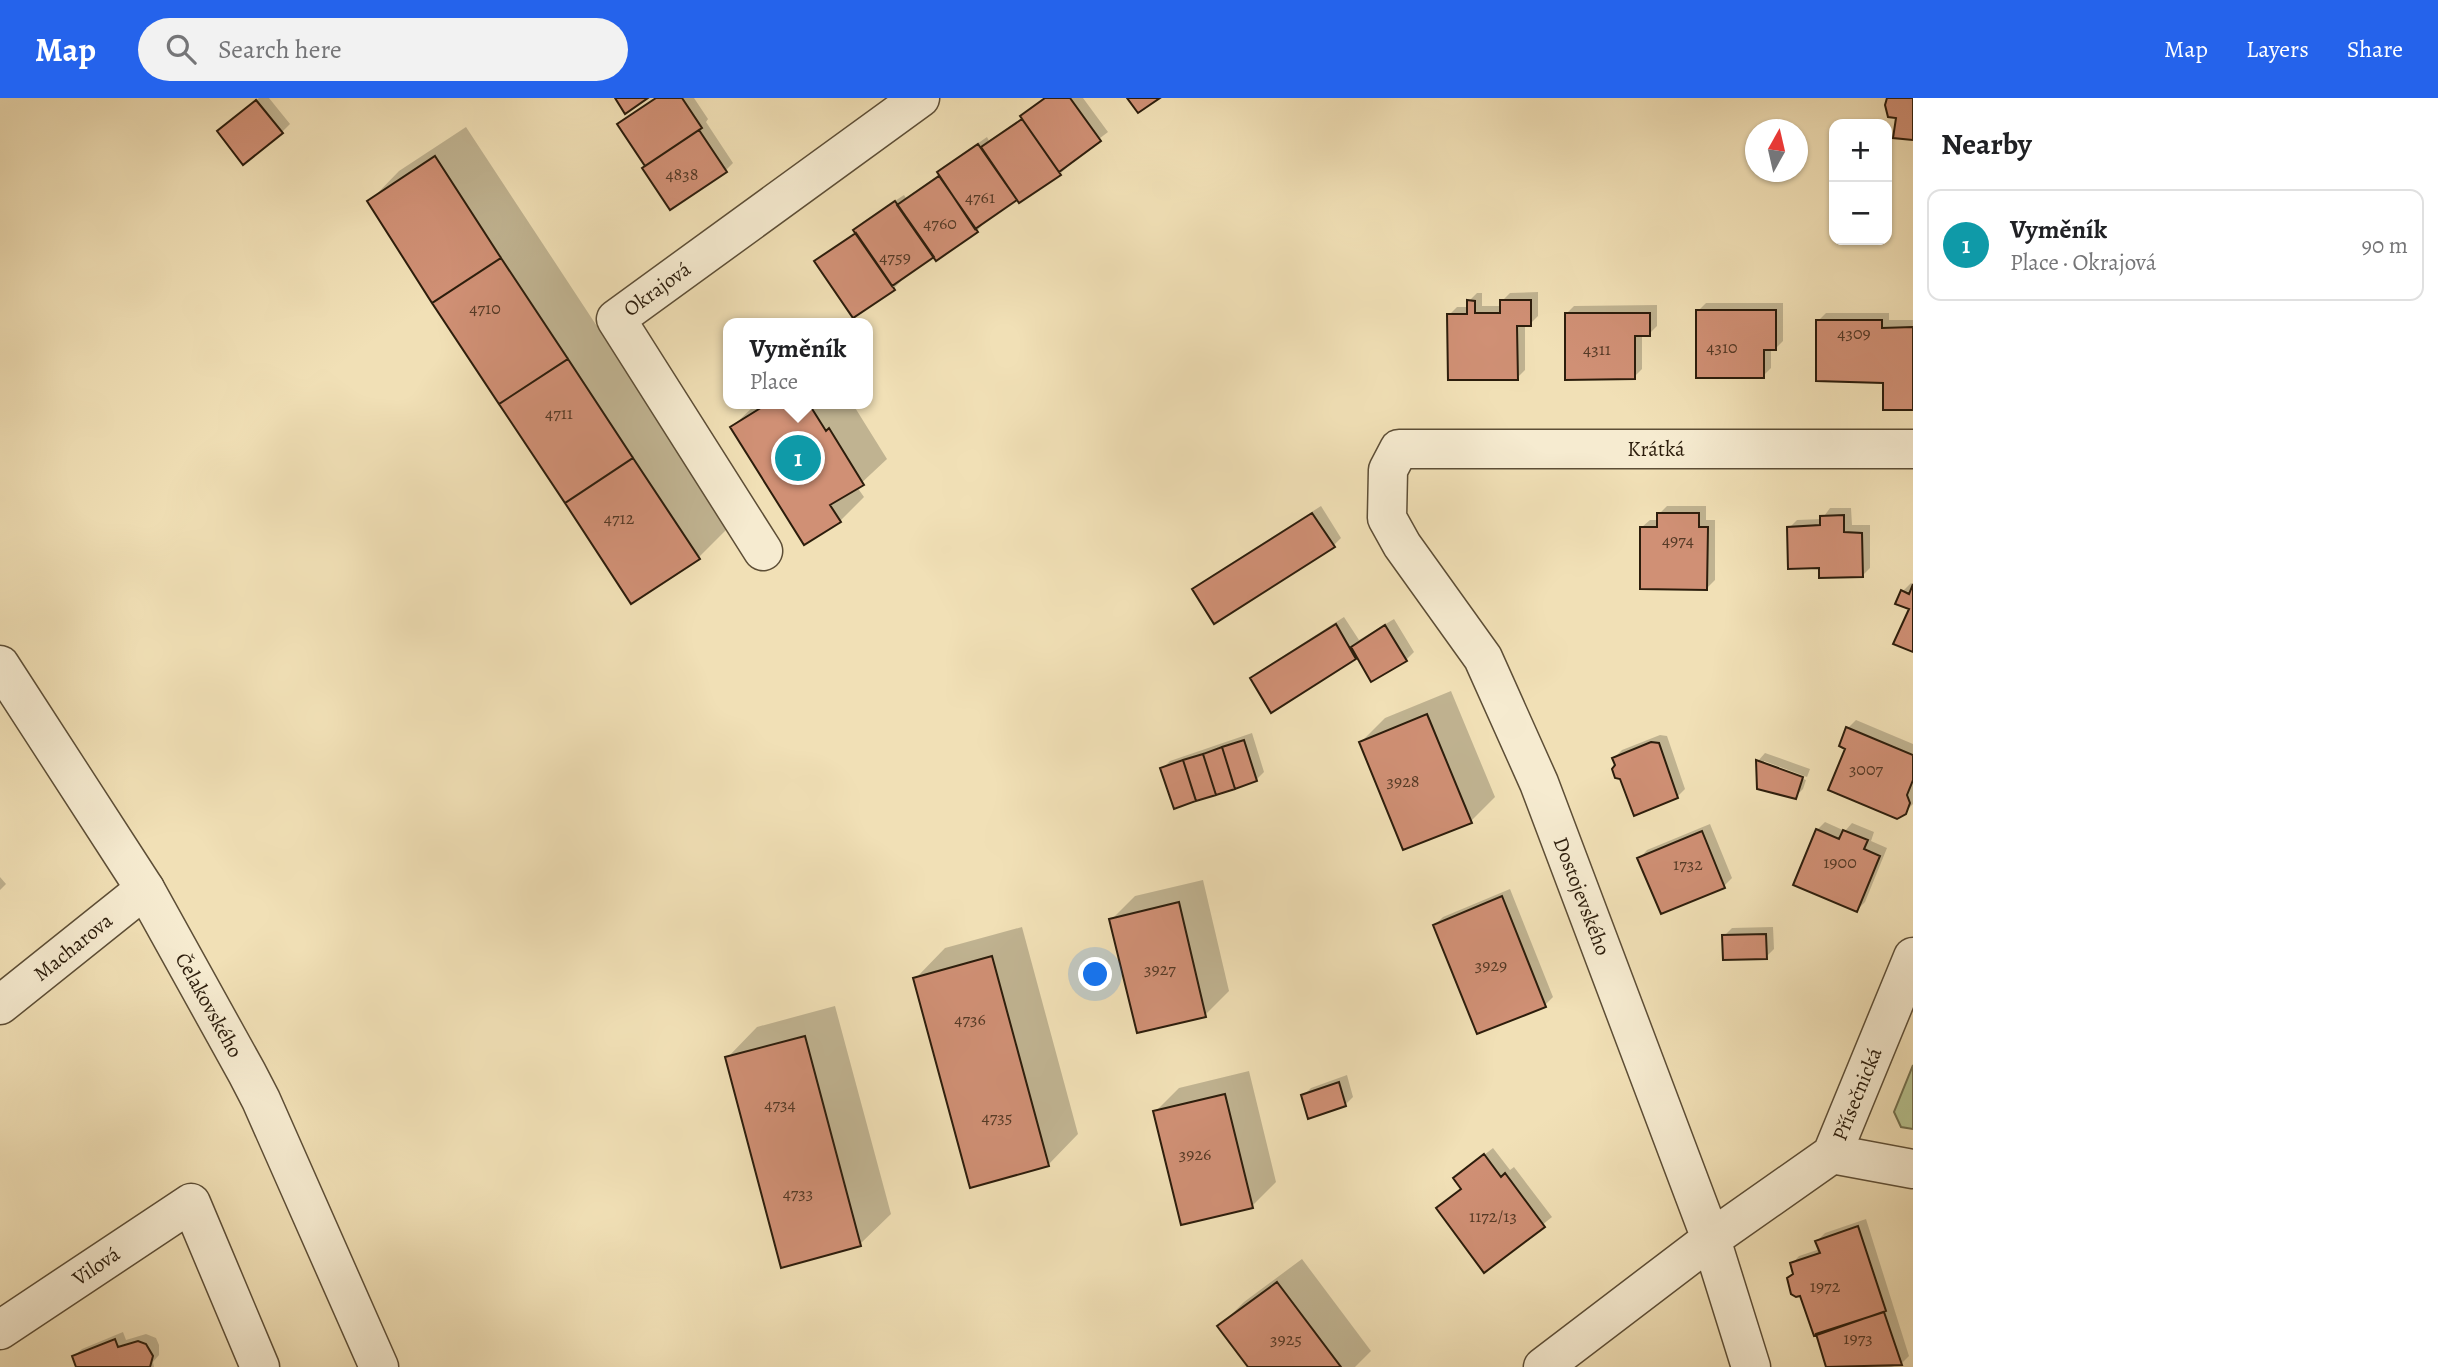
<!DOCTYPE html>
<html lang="en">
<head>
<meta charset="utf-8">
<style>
	body { margin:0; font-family:Alegreya,serif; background:#f2f2f2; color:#202124 }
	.controls { position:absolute; right:21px; top:21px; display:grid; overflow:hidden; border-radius:14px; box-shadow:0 2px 5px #0004 }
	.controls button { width:63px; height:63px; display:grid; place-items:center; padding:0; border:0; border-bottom:2px solid #e0e0e0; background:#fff; color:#202124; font:35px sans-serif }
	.compass { position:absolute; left:1745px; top:21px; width:63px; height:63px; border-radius:50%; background:#fff; box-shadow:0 2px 5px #0004; rotate:8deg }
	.you { position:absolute; left:1096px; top:877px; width:24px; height:24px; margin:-18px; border:5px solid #fff; border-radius:50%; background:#1a73e8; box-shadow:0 0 0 10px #1a73e833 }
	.badge { display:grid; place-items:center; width:46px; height:46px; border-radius:50%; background:#2563eb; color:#fff; font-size:23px; font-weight:700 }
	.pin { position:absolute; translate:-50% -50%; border:4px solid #fff; box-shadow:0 2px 7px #0006 }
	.popup { position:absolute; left:723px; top:220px; width:150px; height:91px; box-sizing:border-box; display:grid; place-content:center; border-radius:14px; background:#fff; filter:drop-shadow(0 2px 5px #0005); font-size:23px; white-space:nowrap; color:#757577 }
	.popup b { font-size:26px; color:#202124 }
	.popup::after { content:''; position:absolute; left:50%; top:100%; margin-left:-14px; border:14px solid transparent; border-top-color:#fff }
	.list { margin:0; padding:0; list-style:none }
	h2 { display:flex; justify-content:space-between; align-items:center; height:91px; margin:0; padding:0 28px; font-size:30px }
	h2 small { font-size:23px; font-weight:400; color:#757577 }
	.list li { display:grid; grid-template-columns:46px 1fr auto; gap:21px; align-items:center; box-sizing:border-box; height:112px; margin:0 14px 14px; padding:0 14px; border:2px solid #e0e0e0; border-radius:14px }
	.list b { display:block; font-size:26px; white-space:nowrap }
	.list p { margin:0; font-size:23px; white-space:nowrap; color:#757577 }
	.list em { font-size:23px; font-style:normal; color:#757577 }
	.icon { flex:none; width:38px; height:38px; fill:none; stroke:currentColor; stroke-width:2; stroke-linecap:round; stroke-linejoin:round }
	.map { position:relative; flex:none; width:1913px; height:1269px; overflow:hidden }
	header { display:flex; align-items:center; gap:42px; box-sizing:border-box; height:98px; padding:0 35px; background:#2563eb; color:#fff }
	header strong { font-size:33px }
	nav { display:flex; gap:38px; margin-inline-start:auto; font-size:24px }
	.search { width:490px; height:63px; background:#f2f2f2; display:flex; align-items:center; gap:18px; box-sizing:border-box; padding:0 24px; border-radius:38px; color:#757577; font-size:26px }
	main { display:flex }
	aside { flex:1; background:#fff }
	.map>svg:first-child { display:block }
	.green { fill:#b7c390; stroke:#72704e; stroke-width:2 }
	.shadow { fill:#0003 }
	.building { fill:#d09075; stroke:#2c1d0c; stroke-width:2 }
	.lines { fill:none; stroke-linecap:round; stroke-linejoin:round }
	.minor-casing { stroke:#5d4e36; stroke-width:41 }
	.tertiary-casing { stroke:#5d4e36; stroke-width:41 }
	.minor { stroke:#f6ebd0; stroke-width:38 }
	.tertiary { stroke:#f6ebd0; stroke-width:38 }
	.labels { text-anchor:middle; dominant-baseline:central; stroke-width:7; stroke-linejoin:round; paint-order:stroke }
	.number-label { font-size:18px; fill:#553a26 }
	.street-label { font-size:21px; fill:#2c1d0c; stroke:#f6ebd0 }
</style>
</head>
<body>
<header>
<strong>Map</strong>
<div class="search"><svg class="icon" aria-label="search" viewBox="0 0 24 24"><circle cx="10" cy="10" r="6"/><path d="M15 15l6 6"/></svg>Search here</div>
<nav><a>Map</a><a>Layers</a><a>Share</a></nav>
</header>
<main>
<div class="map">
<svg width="1913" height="1269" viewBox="0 0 1913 1269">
	<rect width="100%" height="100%" fill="#f1e0b6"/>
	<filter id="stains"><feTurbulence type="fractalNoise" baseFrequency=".00286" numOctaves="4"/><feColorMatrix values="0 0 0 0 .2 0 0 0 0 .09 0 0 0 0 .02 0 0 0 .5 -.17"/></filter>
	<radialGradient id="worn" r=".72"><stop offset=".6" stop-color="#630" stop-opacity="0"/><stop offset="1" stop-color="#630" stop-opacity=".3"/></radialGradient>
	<!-- green -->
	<path class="green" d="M1913 967V1031L1901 1029 1894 1014Z"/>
	<!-- shadow -->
	<path class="shadow" d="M259 0H269L290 26 282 34 227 26Z
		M655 0H694L708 21 706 24 733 65 726 72 647 68 619 27Z
		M1044 0H1083L1108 34 1066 66 1068 68 1060 76 1017 100 983 123 984 125 977 133 934 157 900 180 901 183 894 190 817 164 857 134 856 132 863 124 904 97 906 100 940 76 947 67 987 39 989 43 1023 20 1022 18 1030 10Z
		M466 29 729 429 699 459 369 104 399 73Z
		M1538 194V218L1530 226H1525V272L1517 280 1449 217 1457 209H1469V203L1477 195H1482V208H1502V203L1510 195Z
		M1706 205H1783V243L1775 251H1771V270L1763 278 1698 213Z
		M1657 207V228L1649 236H1642V271L1634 279 1566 216 1574 208Z
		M1826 215H1889V222H1913V310L1818 223Z
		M756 306H848L851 310 854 308 887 361 857 389 864 399 840 423 732 329Z
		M1321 408 1341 440 1333 448 1194 492 1202 484Z
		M1667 408H1706V422H1715V482L1707 490 1642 429 1650 422H1659V416Z
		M1830 410H1851L1852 427H1870V470L1862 478 1821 469 1789 430 1797 422 1822 421Z
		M1911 485 1913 486V552L1911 510 1903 493Z
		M1344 519 1359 542 1394 521 1414 554 1406 562 1357 559 1272 612 1252 581 1260 573Z
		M1451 593 1495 699 1471 723 1361 644 1385 620Z
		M1856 622 1913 646V706L1905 714 1848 650 1841 647 1848 630Z
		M1252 635 1264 674 1256 682 1162 671 1170 663Z
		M1660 637 1667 638 1685 691 1677 699 1616 667 1614 660 1622 652Z
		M1765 655 1810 671 1807 679 1764 663V667L1806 682 1803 691 1795 699 1758 663Z
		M1825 724 1845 733 1852 725 1874 734 1871 743 1887 750 1865 804 1857 812 1817 732Z
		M1710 726 1732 780 1724 788 1640 760 1647 752Z
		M0 779 6 786 0 792Z
		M1203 782 1229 893 1205 917 1111 822 1135 798Z
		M1510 791 1553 899 1545 907 1435 827 1443 819Z
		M1022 829 1078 1036 1048 1067 915 881 945 850Z
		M1773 829 1774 851 1766 859 1724 838 1732 830Z
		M835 908 891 1116 860 1146 727 960 757 929Z
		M1249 973 1276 1084 1252 1108 1155 1014 1179 990Z
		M1347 977 1353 999 1345 1007 1303 998 1311 990Z
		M1493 1050 1510 1072 1514 1069 1552 1119 1485 1173 1438 1110 1462 1090 1455 1080Z
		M1866 1121 1909 1258 1901 1266 1891 1269H1828L1792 1166 1799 1158 1820 1151 1817 1143 1825 1135Z
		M1302 1161 1371 1253 1355 1269H1250L1220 1228 1244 1204Z
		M123 1234 126 1242 146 1236 156 1240 159 1247V1257L153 1264 154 1269H78L74 1258 82 1251Z"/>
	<!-- building -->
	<path class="building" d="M615 0H648L625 16Z
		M656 0H682L702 30 645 68 617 26Z
		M1045 0H1070L1101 43 1059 74 1020 18Z
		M1127 0H1160L1138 15Z
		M1887 0H1913V42L1893 40 1896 20 1888 19 1885 7Z
		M256 2 283 35 243 67 217 33Z
		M1022 21 1061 77 1019 105 981 49Z
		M699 32 727 74 670 112 642 70Z
		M978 46 1017 102 975 131 937 74Z
		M435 58 501 160 432 205 367 103Z
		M939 78 978 134 936 163 897 107Z
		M895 103 934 159 892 188 853 132Z
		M856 135 895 192 853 220 814 163Z
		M501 160 568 261 499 306 432 205Z
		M1467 202 1475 203V215H1500V202H1531V228H1517L1518 282H1448L1447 216H1467Z
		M1696 212H1776V252H1764V280H1696Z
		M1565 215H1650V238H1635V281L1565 282Z
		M1816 222H1882V230L1913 229V312H1883V285L1816 283Z
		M568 261 633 360 565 405 499 306Z
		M767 306H809L826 333 829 330 864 387 830 407 841 424 804 447 730 329Z
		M633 360 700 461 631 506 565 405Z
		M1312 415 1335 449 1214 526 1192 491Z
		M1657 415H1699V429H1708L1707 492 1640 491V429H1657Z
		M1844 417V434L1862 435 1863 479 1819 480V470L1788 471 1787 429 1820 427V418Z
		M1913 486V554L1893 546 1909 511 1895 506 1901 492 1909 496Z
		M1336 526 1356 561 1271 615 1250 580Z
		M1385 527 1407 563 1371 584 1351 549Z
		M1427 616 1472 725 1403 752 1359 644Z
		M1846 629 1913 657V682L1907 697 1910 705 1906 716 1897 721 1828 692 1845 651 1839 648Z
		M1244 642 1257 683 1235 691 1222 649Z
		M1651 644 1659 645 1678 700 1634 718 1620 681 1615 680 1612 671 1615 667 1612 660Z
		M1222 649 1235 691 1216 697 1203 656Z
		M1203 656 1216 697 1196 703 1183 662Z
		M1183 662 1196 703 1174 711 1160 670Z
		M1756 662 1803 679 1796 701 1757 691Z
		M1816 731 1839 741 1843 732 1868 742 1864 751 1880 758 1857 814 1793 787Z
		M1702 733 1725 790 1661 816 1637 760Z
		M1502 798 1546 909 1477 936 1433 827Z
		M1179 804 1206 919 1137 935 1109 821Z
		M1766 836 1767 861 1723 862 1722 837Z
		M992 858 1049 1068 970 1090 913 880Z
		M805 938 861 1148 781 1170 725 959Z
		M1339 984 1346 1008 1308 1021 1301 997Z
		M1225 996 1253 1110 1181 1127 1153 1013Z
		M1484 1056 1501 1079 1505 1075 1545 1129 1484 1175 1436 1110 1461 1091 1453 1080Z
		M1858 1128 1886 1213 1814 1238 1800 1198 1796 1199 1791 1196 1787 1180 1793 1176 1790 1165 1820 1155 1815 1143Z
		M1277 1184 1341 1269H1248L1217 1228Z
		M1884 1214 1902 1267 1826 1269 1816 1236Z
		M115 1241 118 1249 138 1243 146 1246 153 1258 150 1269H76L72 1258Z"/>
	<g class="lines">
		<!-- minor casing -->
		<g class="minor-casing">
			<path id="minor" d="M763 453 616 221 920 0
				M0 907 145 791
				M1832 1056 1913 859
				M0 1232 191 1105 260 1269
				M1543 1269 1711 1141 1832 1056 1913 1071
				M1751 1269 1711 1141 1539 685 1483 560 1402 447 1387 420 1388 372 1399 351H1913"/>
		</g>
		<!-- tertiary casing -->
		<g class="tertiary-casing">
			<path id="tertiary" d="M0 567 145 791 247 975 261 1002 379 1269"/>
		</g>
		<!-- minor -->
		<use href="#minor" class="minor"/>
		<!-- tertiary -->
		<use href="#tertiary" class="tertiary"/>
	</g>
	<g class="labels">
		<!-- number labels -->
		<g class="number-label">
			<text x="682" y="76">4838</text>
			<text x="980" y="99">4761</text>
			<text x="940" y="125">4760</text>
			<text x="895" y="159">4759</text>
			<text x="485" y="210">4710</text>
			<text x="1854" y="235">4309</text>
			<text x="1722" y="249">4310</text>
			<text x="1597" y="251">4311</text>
			<text x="559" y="315">4711</text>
			<text x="619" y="420">4712</text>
			<text x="1678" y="442">4974</text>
			<text x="1866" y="671">3007</text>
			<text x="1403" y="683">3928</text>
			<text x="1840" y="764">1900</text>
			<text x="1688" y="766">1732</text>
			<text x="1491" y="867">3929</text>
			<text x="1160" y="871">3927</text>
			<text x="970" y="921">4736</text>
			<text x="780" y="1006">4734</text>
			<text x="997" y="1019">4735</text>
			<text x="1195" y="1056">3926</text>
			<text x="798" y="1095">4733</text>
			<text x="1493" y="1118">1172/13</text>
			<text x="1825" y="1188">1972</text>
			<text x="1858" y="1240">1973</text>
			<text x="1286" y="1241">3925</text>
		</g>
		<!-- street labels -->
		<g class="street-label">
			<text transform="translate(657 191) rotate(-36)">Okrajová</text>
			<text x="1656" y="351">Krátká</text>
			<text transform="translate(1582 798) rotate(69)">Dostojevského</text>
			<text transform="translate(73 849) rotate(-39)">Macharova</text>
			<text transform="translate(209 907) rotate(61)">Čelakovského</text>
			<text transform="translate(1857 996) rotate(-68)">Přísečnická</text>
			<text transform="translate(96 1168) rotate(-34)">Vilová</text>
		</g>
	</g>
	<rect width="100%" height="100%" filter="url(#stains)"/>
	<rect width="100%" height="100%" fill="url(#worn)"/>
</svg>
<div class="controls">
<button>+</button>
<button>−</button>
</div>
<svg class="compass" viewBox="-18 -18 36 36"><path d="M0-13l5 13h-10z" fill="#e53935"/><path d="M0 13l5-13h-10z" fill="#757577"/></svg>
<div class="you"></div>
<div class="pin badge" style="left:798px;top:360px;background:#0f9aa8">1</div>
<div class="popup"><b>Vyměník</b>Place</div>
</div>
<aside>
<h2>Nearby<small></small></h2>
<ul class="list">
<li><span class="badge" style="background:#0f9aa8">1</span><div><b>Vyměník</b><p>Place · Okrajová</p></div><em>90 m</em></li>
</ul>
</aside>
</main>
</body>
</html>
